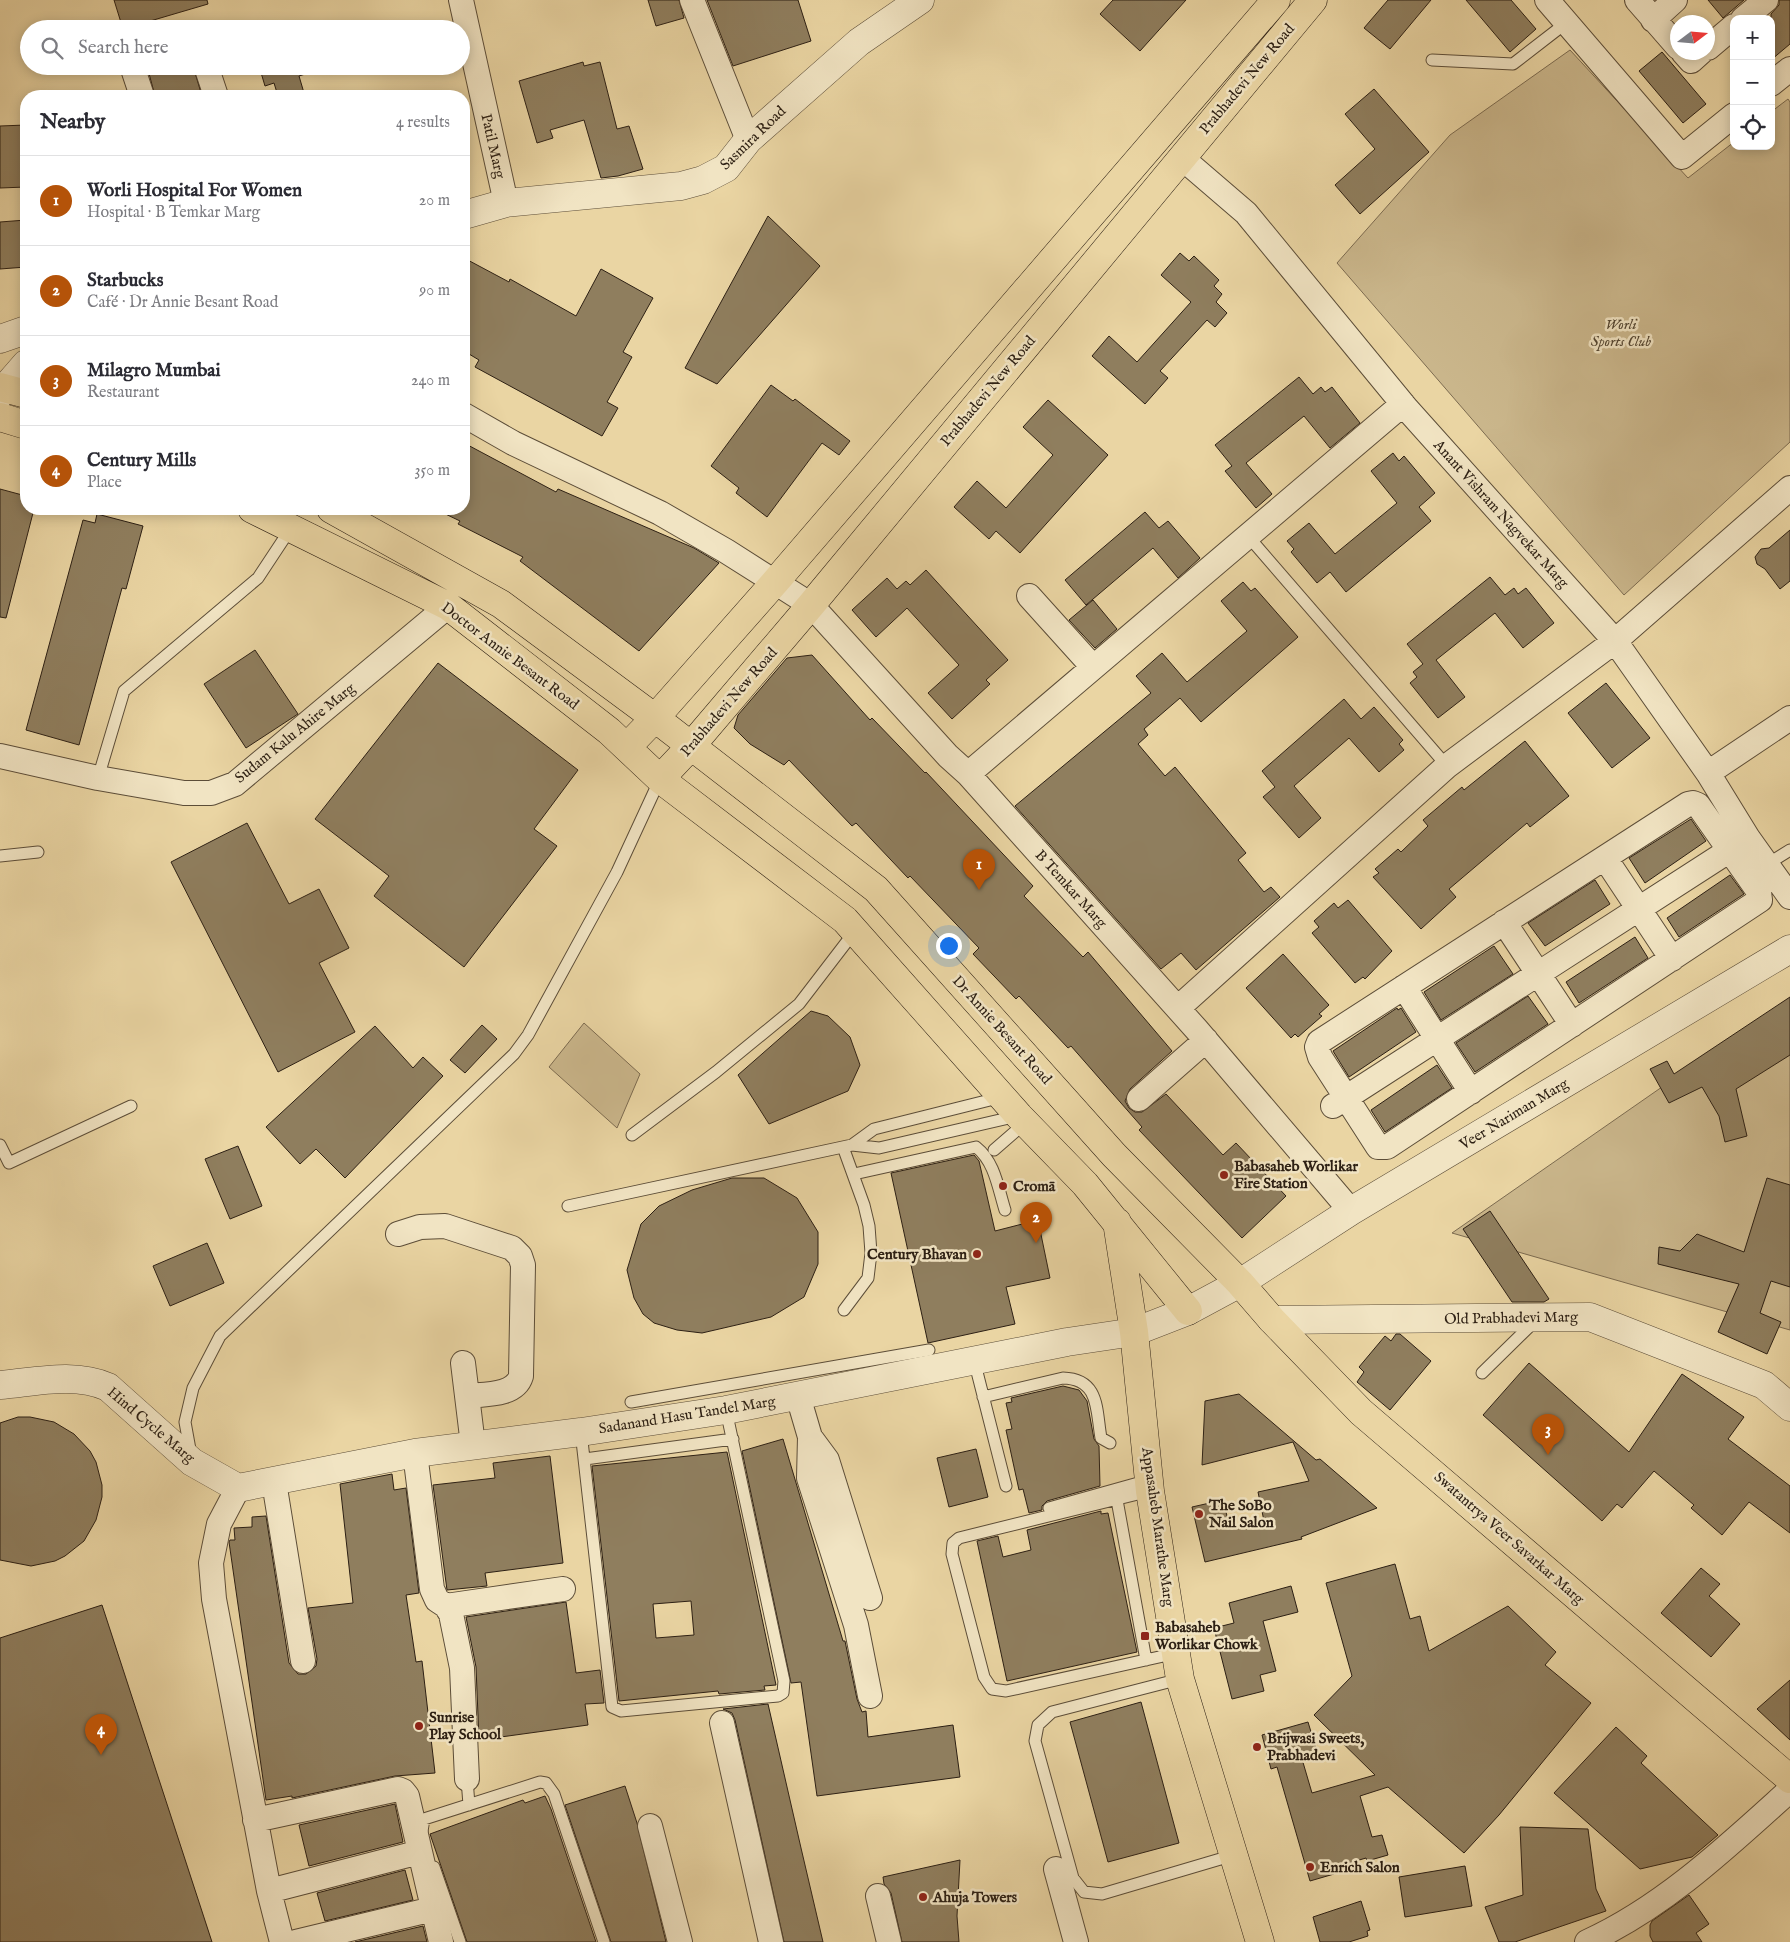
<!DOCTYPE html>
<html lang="en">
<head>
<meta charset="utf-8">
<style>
	body { margin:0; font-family:"IM FELL English",serif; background:#f2f2f3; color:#2b2b33 }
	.controls { position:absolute; right:15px; top:15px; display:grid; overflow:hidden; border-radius:10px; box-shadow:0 2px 12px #0003 }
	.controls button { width:45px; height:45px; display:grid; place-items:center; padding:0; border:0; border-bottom:1px solid #e1e1e2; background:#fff; color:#2b2b33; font:25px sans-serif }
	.compass { position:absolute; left:1670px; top:15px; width:45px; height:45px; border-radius:50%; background:#fff; box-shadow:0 2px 12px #0003; rotate:74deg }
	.you { position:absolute; left:948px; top:945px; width:18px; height:18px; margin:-12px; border:4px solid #fff; border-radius:50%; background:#1a73e8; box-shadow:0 0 0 8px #1a73e833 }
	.badge { display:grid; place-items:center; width:32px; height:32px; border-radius:50%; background:#b45309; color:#fff; font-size:16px; font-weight:700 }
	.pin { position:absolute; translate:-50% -41px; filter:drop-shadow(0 1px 2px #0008) }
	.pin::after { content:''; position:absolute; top:26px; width:18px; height:15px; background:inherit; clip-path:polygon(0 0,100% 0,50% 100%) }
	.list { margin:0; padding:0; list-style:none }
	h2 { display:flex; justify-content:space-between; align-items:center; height:65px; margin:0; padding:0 20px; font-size:21px }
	h2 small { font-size:16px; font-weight:400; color:#7c7c81 }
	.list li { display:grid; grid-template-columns:32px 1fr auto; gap:15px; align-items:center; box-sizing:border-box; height:90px; padding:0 20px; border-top:1px solid #e1e1e2 }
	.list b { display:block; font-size:19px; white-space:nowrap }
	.list p { margin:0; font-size:16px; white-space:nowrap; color:#7c7c81 }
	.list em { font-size:16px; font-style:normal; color:#7c7c81 }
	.icon { flex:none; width:28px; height:28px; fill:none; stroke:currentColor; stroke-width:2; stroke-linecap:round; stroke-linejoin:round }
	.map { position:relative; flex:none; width:1790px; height:1942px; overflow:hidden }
	.search { position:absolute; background:#fff; box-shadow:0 2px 12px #0003; left:20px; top:20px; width:450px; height:55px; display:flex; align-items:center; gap:12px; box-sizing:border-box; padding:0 18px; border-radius:28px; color:#7c7c81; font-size:19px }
	.panel { position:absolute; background:#fff; box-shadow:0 2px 12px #0003; left:20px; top:90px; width:450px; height:425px; border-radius:20px }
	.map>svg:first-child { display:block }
	.green { fill:#cab68b; stroke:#7c6b50 }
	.building { fill:#8f7e5e; stroke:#2d2014; fill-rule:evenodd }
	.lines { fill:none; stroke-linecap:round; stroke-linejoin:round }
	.service-casing { stroke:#5c4d38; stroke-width:13 }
	.minor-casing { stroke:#5c4d38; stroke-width:26 }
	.tertiary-casing { stroke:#5c4d38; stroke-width:29 }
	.primary-casing { stroke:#2d2014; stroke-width:29 }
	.service { stroke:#f1e4c3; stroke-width:11 }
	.minor { stroke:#f1e4c3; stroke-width:24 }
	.tertiary { stroke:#f1e4c3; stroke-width:28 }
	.primary { stroke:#ead5a3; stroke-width:28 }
	.poi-dot { fill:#8f2418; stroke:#f1e4c3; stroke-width:2 }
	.labels { text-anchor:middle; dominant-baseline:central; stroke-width:5; stroke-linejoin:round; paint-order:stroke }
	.street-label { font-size:15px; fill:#2d2014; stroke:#f1e4c3 }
	.park-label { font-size:15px; font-style:italic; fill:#544632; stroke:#f1e4c3 }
	.poi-label { font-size:15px; font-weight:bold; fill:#2d2014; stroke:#f1e4c3; text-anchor:start }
</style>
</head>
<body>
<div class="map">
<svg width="1790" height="1942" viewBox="0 0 1790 1942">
	<rect width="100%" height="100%" fill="#ead5a3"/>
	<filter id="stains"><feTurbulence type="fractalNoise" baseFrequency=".004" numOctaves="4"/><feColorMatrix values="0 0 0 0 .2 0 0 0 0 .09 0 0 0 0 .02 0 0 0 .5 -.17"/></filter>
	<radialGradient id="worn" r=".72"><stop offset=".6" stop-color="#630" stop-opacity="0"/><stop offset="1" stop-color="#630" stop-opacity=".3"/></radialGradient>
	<!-- green -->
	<path class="green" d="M1570 50 1688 178 1734 142V146H1771V112L1788 99 1790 102V442L1624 595 1337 263 1450 135Z
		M1777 1007 1790 1017V1330L1452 1233Z
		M584 1023 640 1074 617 1128 549 1067Z"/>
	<!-- building -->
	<path class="building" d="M114 0H207L208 4 123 29Z
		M648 0H679L684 18 656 26Z
		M707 0H798L811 41 733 66Z
		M1113 0H1186L1140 51 1100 14Z
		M1388 0H1431L1390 49 1364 28Z
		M1466 0H1511L1536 29 1510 52Z
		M1708 0H1744L1723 18Z
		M1779 0H1790V44L1771 60V14L1779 5Z
		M1662 52 1706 104 1683 123 1639 71Z
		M583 62 584 66 600 62 617 129 629 126 643 169 618 176 601 178 584 120 550 130 553 138 537 143 519 81Z
		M147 66H193L202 96H155Z
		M259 66H314L315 71 299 76 304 93 292 96H278L274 83 265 86Z
		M1374 89 1429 152 1360 214 1335 185 1375 149 1345 114Z
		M26 125V187L0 188V126Z
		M768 216 820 266 717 384 685 368Z
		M26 220V267L0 269V222Z
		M1180 253 1189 261 1194 256 1219 280 1214 286 1222 294 1216 302 1227 313 1215 327 1207 320 1160 371 1168 378 1145 404 1092 356 1109 336 1137 362 1191 302 1161 275Z
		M464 258 509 282 510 279 576 316 601 269 653 298 623 352 632 357 607 402 618 408 602 436 475 367 479 360 464 351Z
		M1299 377 1313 394 1321 387 1325 392 1332 387 1360 423 1330 448 1304 416 1246 463 1272 494 1256 508 1225 471 1232 466 1215 445Z
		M771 385 793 401 795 399 850 441 839 455 822 443 767 517 736 493 739 488 711 466Z
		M1048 400 1108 455 1020 553 996 531 989 539 954 507 977 481 1006 508 1053 455 1023 427Z
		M464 443 556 492 558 489 694 548 719 563 639 651 520 561 523 557 458 524 460 521 435 509H464Z
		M1393 453 1399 461 1404 456 1435 493 1419 507 1431 521 1346 592 1330 572 1317 583 1291 552 1294 549 1287 541 1309 523 1335 554 1397 503 1371 471Z
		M0 489 26 496V509H34L6 618 0 617Z
		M1145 512 1159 528 1168 521 1200 558 1178 578 1153 548 1086 605 1065 580Z
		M97 514 143 526 126 589 122 588 79 745 26 730 83 520 95 523Z
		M1790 530V581L1780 589 1765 569 1757 564 1755 557 1761 549 1769 548Z
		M926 570 1008 660 986 680 990 684 952 719 928 693 959 665 907 608 876 637 852 610 887 578 897 589 906 581 910 585Z
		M1490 577 1505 595 1514 588 1518 594 1526 588 1554 623 1523 648 1495 613 1436 660 1465 697 1438 718 1410 683 1417 677 1413 672 1423 664 1407 644Z
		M1243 582 1251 591 1255 588 1298 637 1201 722 1180 698 1144 729 1148 735 1138 744 1165 776 1175 767 1246 853 1238 860 1264 892 1271 887 1280 897 1196 970 1181 953 1161 969 1015 806 1151 693 1136 676 1162 653 1187 682 1247 631 1221 601Z
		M1093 600 1117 629 1095 648 1069 620Z
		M255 650 298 714 246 748 204 684Z
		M812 655 870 720 872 718 925 773 926 772 1033 886 1024 896 1083 957 1088 952 1172 1051 1130 1089 1125 1101 1129 1108 1135 1112H1142L1166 1094 1223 1155 1236 1143 1286 1196 1242 1238 1139 1130 1142 1127 1071 1046 1068 1048 1019 996 1016 999 973 954 979 948 910 876 908 878 856 823 852 826 789 760 784 765 750 744 734 728 738 715 787 658Z
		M438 663 578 770 534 829 557 846 464 967 374 896 389 876 315 819Z
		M1606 683 1650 738 1612 768 1568 713Z
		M1344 699 1361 719 1374 707 1403 740 1399 744 1404 750 1379 772 1349 738 1294 786 1321 818 1299 838 1263 797 1275 787 1262 771Z
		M1525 741 1569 796 1530 827 1527 823 1449 889 1456 897 1421 929 1373 877 1379 873 1375 869 1398 849 1401 852 1428 826 1423 820 1462 787 1464 790Z
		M1691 819 1706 841 1645 883 1629 858Z
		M247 823 289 904 319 889 349 948 319 963 355 1032 278 1072 171 862Z
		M1730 875 1744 894 1679 937 1667 918Z
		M1595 880 1610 904 1545 946 1528 923Z
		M1348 900 1392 951 1365 979 1363 977 1355 983 1312 933 1319 927 1314 921 1334 903 1338 908Z
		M1635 937 1648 958 1579 1003 1566 982Z
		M1494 946 1513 974 1441 1020 1424 992Z
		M1283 954 1329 1005 1319 1014 1322 1016 1298 1037 1295 1034 1291 1038 1246 988Z
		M1528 996 1548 1024 1475 1072 1456 1043Z
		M1790 997V1055L1736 1089 1747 1136 1725 1142 1719 1116 1702 1087 1669 1103 1650 1069 1667 1061 1674 1074Z
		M1397 1008 1398 1010 1401 1008 1416 1032 1349 1077 1333 1051Z
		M811 1011 828 1016 850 1037 860 1065 848 1091 769 1124 738 1075Z
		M482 1025 497 1039 465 1073 450 1060Z
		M375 1026 413 1068 423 1057 443 1076 345 1178 316 1149 300 1164 266 1127Z
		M1437 1065 1452 1088 1385 1132 1371 1110Z
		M238 1146 262 1206 230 1219 205 1159Z
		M974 1155 979 1161 995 1231 1038 1220 1050 1278 1006 1287 1015 1324 928 1343 891 1173Z
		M732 1178H764L797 1198 818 1232V1264L804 1297 771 1317 702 1333 677 1330 654 1323 643 1314 634 1298 627 1270 641 1224 659 1206 692 1190Z
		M1767 1178 1790 1185V1287L1771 1281 1760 1313 1781 1322 1767 1354 1718 1332 1739 1284 1658 1264 1659 1247 1680 1251 1697 1234 1744 1252Z
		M1490 1211 1549 1299 1544 1302H1512L1463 1229Z
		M207 1243 224 1283 170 1306 153 1266Z
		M1396 1334H1400L1431 1361 1390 1410 1357 1382 1364 1372 1359 1367 1385 1336 1391 1341Z
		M1529 1363 1629 1452 1682 1374 1744 1417 1728 1439 1790 1486V1533L1749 1502 1722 1535 1691 1508 1694 1505 1654 1471 1622 1508 1617 1504 1602 1521 1483 1415Z
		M1063 1386 1079 1390 1087 1401 1094 1439 1099 1446 1100 1486 1047 1501 1042 1506V1510L1029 1513 1023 1489 1019 1490 1006 1430 1012 1429 1006 1403 1012 1402 1011 1398Z
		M1239 1394 1316 1460 1320 1459 1377 1508 1301 1537 1302 1539 1205 1562 1192 1507 1223 1500 1230 1528 1264 1521 1258 1492 1309 1481 1293 1442 1202 1465 1205 1401Z
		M18 1417H30L54 1422 74 1434 90 1451 96 1462 102 1485V1497L96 1520 84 1541 65 1556 55 1561 31 1566 0 1560V1423Z
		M783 1439 843 1641H845L857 1699 862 1712 866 1711 868 1737 953 1725 960 1777 817 1796 801 1682 791 1683 742 1451Z
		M976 1449 988 1497 949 1507 937 1458Z
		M727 1452 776 1685 764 1686 765 1690 719 1694 718 1691 619 1701 592 1466ZM691 1601 694 1635 656 1638 653 1604Z
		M550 1456 563 1563 485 1573 487 1586 447 1590 433 1485 495 1478 493 1463Z
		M392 1474 394 1490 406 1488 419 1593 406 1595 416 1662 422 1661 435 1773 395 1776 292 1798V1796L266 1800 229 1542 230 1540H235L234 1528 252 1527V1517L266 1516 289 1663 298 1674H306L316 1666 317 1659 308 1608 353 1603 340 1484Z
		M1101 1511V1514L1108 1513 1137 1652 1007 1681 977 1541 998 1536 1003 1557 1031 1550 1027 1530Z
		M1395 1564 1410 1619 1420 1616 1429 1651 1508 1606 1556 1652 1545 1665 1591 1703 1499 1815 1464 1853 1388 1787 1360 1796 1372 1837 1382 1835 1388 1855 1367 1861 1366 1858 1332 1868 1334 1874 1310 1881 1277 1767 1271 1769 1262 1735 1308 1722 1318 1755 1302 1759 1312 1793 1375 1775 1314 1715 1352 1676 1326 1583Z
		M1701 1568 1720 1584 1709 1596 1740 1624 1711 1657 1661 1613Z
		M1291 1586 1298 1612 1263 1621 1276 1671 1260 1675 1264 1691 1232 1699 1214 1628 1234 1623 1229 1603Z
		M566 1602 576 1673 600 1670 604 1703 585 1704 588 1725 479 1740 476 1667 466 1617Z
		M102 1605 212 1942H0V1638Z
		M1790 1680V1740L1757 1709Z
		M1141 1702 1179 1843 1108 1862 1070 1722Z
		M768 1704 801 1848 823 1942H784L735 1720 732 1713 723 1709Z
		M1616 1727 1647 1756 1641 1763 1718 1835 1692 1857 1640 1869 1554 1793Z
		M625 1786 637 1823 666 1942H611L565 1805Z
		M545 1796 551 1809 596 1942H467L430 1834 523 1800 525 1803Z
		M395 1804 403 1842 309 1866 299 1825Z
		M1520 1827 1588 1829 1596 1889 1606 1911 1515 1942H1499L1485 1907 1523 1895Z
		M960 1860 957 1916 959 1942H902L891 1893 884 1884 883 1877Z
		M1465 1866 1472 1906 1405 1917 1399 1877Z
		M405 1870 413 1900 325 1921 317 1893Z
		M1689 1895 1709 1924 1696 1933 1702 1942H1653L1650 1936V1925L1652 1921Z
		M1361 1901 1370 1930 1367 1931 1368 1936 1349 1942H1320L1313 1917Z
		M423 1926 427 1942H355Z"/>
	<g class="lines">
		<!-- service casing -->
		<g class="service-casing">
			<path id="service" d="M1432 60 1513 64 1566 23
				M1247 535 1447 766
				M98 778 124 691 258 578 291 528
				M0 856 38 852
				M1766 865 1790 850
				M1002 1097 874 1129 852 1145 879 1148 1017 1116
				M632 1135 716 1072 799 1004 855 931
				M0 1145 9 1163 131 1106
				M843 1147 864 1205 869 1226 871 1253 868 1278 844 1310
				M994 1150 1025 1123
				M854 1174 976 1147C995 1162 998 1188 1005 1210
				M568 1206 852 1145
				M974 1360 1006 1486
				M1482 1373 1534 1322
				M983 1397 1063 1378C1100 1379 1096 1410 1101 1438L1110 1443
				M631 1402 929 1350
				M581 1432 612 1707 621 1711 778 1696 783 1693 784 1681 726 1410
				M191 1455 185 1422 193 1388 220 1336 514 1054 528 1035 617 872 660 779
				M585 1459 733 1439
				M1150 1491 959 1538 953 1543 952 1554 984 1677 992 1689 1006 1691 1177 1653
				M1117 1500 1146 1660
				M1049 1508 1149 1480
				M1180 1679 1052 1712 1038 1725 1035 1741 1073 1878 1084 1892 1102 1894 1234 1855
				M467 1779 469 1805
				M422 1831 424 1819 540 1782 546 1783 554 1794 604 1942
				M434 1867 460 1942"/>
		</g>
		<!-- minor casing -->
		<g class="minor-casing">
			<path id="minor" d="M461 0 506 203
				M692 0 748 140
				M1547 0 1682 157 1734 115
				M1637 0 1678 47
				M1743 19 1766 0
				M1653 20 1675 0
				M1708 48 1734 26
				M1683 52 1691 61 1701 52
				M132 66 142 96
				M206 66 216 96
				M1771 84 1790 69
				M1182 158 1246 213 1407 409 1615 641 1708 773 1748 838 1790 897
				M464 415 513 443 660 513 726 551 811 605 948 756 968 774 1197 1030 1351 1211
				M1029 596 1093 667
				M0 756 98 778 184 793H211L235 784 448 606
				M1708 773 1790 718
				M968 774 1403 404
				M1693 803 1698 805 1759 892 1760 900 1387 1147H1378L1320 1057 1317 1047 1319 1042 1688 804Z
				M1605 858 1672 959
				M1504 922 1572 1025
				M1404 987 1471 1092
				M1178 1008 1447 766 1615 641 1790 488
				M1139 1099 1206 1040
				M1333 1106 1744 841
				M398 1234 420 1227 445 1226 512 1248 520 1256 523 1265 521 1376C515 1396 484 1394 467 1396
				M463 1363 473 1445
				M798 1396 810 1437 809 1478 856 1625 870 1696
				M810 1437 827 1460 870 1598
				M415 1453 432 1589 437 1600 446 1606 451 1614 462 1668 467 1779
				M274 1482 303 1661
				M238 1488 219 1524 211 1563 214 1599 269 1891 282 1942
				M446 1606 563 1589
				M722 1723 771 1942
				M255 1820 398 1789 403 1791 407 1796 441 1942
				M650 1826 680 1942
				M1056 1869 1076 1942
				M269 1891 420 1852
				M878 1896 889 1942
				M296 1942 433 1909
				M1587 1942C1664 1907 1728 1846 1790 1790"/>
		</g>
		<!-- tertiary casing -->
		<g class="tertiary-casing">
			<path id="tertiary" d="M464 215 506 203 681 186 703 180 726 168 748 140 859 42 920 0
				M0 339 26 330
				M0 394 26 364
				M1272 1320 1590 1317 1764 1385 1790 1407
				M0 1385C35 1382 75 1372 108 1387L192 1462 238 1488 415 1453 581 1432 726 1410 1067 1342 1134 1332 1188 1311 1240 1283 1351 1211 1790 949"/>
		</g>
		<!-- primary casing -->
		<g class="primary-casing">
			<path id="primary" d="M0 387 26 394
				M0 417 26 425
				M252 509 448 606 609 731 660 779 845 920 1019 1116 1085 1184 1188 1311
				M331 509 501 604 655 718 876 889 1114 1155 1240 1283 1272 1320 1361 1412 1790 1779
				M627 747 655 718 776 581 1276 0
				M660 779 691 746 811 605 1313 0
				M1117 1222 1134 1332 1150 1491 1180 1679 1260 1942"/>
		</g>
		<!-- service -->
		<use href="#service" class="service"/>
		<!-- minor -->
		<use href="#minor" class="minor"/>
		<!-- tertiary -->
		<use href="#tertiary" class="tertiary"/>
		<!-- primary -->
		<use href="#primary" class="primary"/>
	</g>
	<!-- markers -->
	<g class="poi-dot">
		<circle cx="1224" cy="1175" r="5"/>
		<circle cx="1003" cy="1186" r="5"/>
		<circle cx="977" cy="1254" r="5"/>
		<circle cx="1199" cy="1514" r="5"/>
		<rect x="1140" y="1631" width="10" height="10" rx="2.5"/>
		<circle cx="419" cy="1726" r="5"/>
		<circle cx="1257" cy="1747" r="5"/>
		<circle cx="1310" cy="1867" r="5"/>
		<circle cx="923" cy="1897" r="5"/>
	</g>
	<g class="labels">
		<!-- street labels -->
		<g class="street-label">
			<text transform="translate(1247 79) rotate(-50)">Prabhadevi New Road</text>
			<text transform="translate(753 138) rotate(-44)">Sasmira Road</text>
			<text transform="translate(493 146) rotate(77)">Patil Marg</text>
			<text transform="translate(988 391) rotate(-50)">Prabhadevi New Road</text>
			<text transform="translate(1501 514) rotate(48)">Anant Vishram Nagvekar Marg</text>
			<text transform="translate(510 656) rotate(37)">Doctor Annie Besant Road</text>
			<text transform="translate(729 702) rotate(-49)">Prabhadevi New Road</text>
			<text transform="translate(295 733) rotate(-39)">Sudam Kalu Ahire Marg</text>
			<text transform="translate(1071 889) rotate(48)">B Temkar Marg</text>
			<text transform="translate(1002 1030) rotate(48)">Dr Annie Besant Road</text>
			<text transform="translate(1514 1114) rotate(-31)">Veer Nariman Marg</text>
			<text transform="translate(1511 1318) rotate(-1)">Old Prabhadevi Marg</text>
			<text transform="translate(687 1415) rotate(-9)">Sadanand Hasu Tandel Marg</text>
			<text transform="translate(151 1425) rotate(40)">Hind Cycle Marg</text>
			<text transform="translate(1158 1527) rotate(82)">Appasaheb Marathe Marg</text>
			<text transform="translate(1509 1538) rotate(41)">Swatantrya Veer Savarkar Marg</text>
		</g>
		<!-- park labels -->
		<g class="park-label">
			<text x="1621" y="324">Worli<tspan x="1621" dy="17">Sports Club</tspan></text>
		</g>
		<!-- poi labels -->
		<g class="poi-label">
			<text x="1234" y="1166">Babasaheb Worlikar<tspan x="1234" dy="17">Fire Station</tspan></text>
			<text x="1013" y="1186">Cromā</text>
			<text x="967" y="1254" text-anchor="end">Century Bhavan</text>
			<text x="1209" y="1505">The SoBo<tspan x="1209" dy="17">Nail Salon</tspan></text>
			<text x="1155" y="1627">Babasaheb<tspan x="1155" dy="17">Worlikar Chowk</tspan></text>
			<text x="429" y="1717">Sunrise<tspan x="429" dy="17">Play School</tspan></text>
			<text x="1267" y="1738">Brijwasi Sweets,<tspan x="1267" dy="17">Prabhadevi</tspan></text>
			<text x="1320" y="1867">Enrich Salon</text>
			<text x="933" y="1897">Ahuja Towers</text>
		</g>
	</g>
	<rect width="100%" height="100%" filter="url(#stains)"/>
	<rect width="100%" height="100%" fill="url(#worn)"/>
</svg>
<div class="controls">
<button>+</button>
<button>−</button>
<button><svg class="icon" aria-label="locate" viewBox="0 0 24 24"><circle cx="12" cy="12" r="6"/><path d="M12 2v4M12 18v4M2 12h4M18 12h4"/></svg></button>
</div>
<svg class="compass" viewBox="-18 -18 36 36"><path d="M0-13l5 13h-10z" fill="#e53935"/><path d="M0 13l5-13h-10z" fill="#7c7c81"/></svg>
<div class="you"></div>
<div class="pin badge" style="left:979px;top:890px">1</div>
<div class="pin badge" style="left:1036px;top:1243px">2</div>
<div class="pin badge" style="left:1548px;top:1455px">3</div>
<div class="pin badge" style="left:101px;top:1755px">4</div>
<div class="search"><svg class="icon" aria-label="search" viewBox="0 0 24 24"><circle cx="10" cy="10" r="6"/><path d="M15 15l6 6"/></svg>Search here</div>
<section class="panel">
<h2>Nearby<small>4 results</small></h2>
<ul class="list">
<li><span class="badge">1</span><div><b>Worli Hospital For Women</b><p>Hospital · B Temkar Marg</p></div><em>20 m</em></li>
<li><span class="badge">2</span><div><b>Starbucks</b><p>Café · Dr Annie Besant Road</p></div><em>90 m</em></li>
<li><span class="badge">3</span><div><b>Milagro Mumbai</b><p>Restaurant</p></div><em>240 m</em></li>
<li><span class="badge">4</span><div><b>Century Mills</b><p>Place</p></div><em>350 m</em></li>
</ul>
</section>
</div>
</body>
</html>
